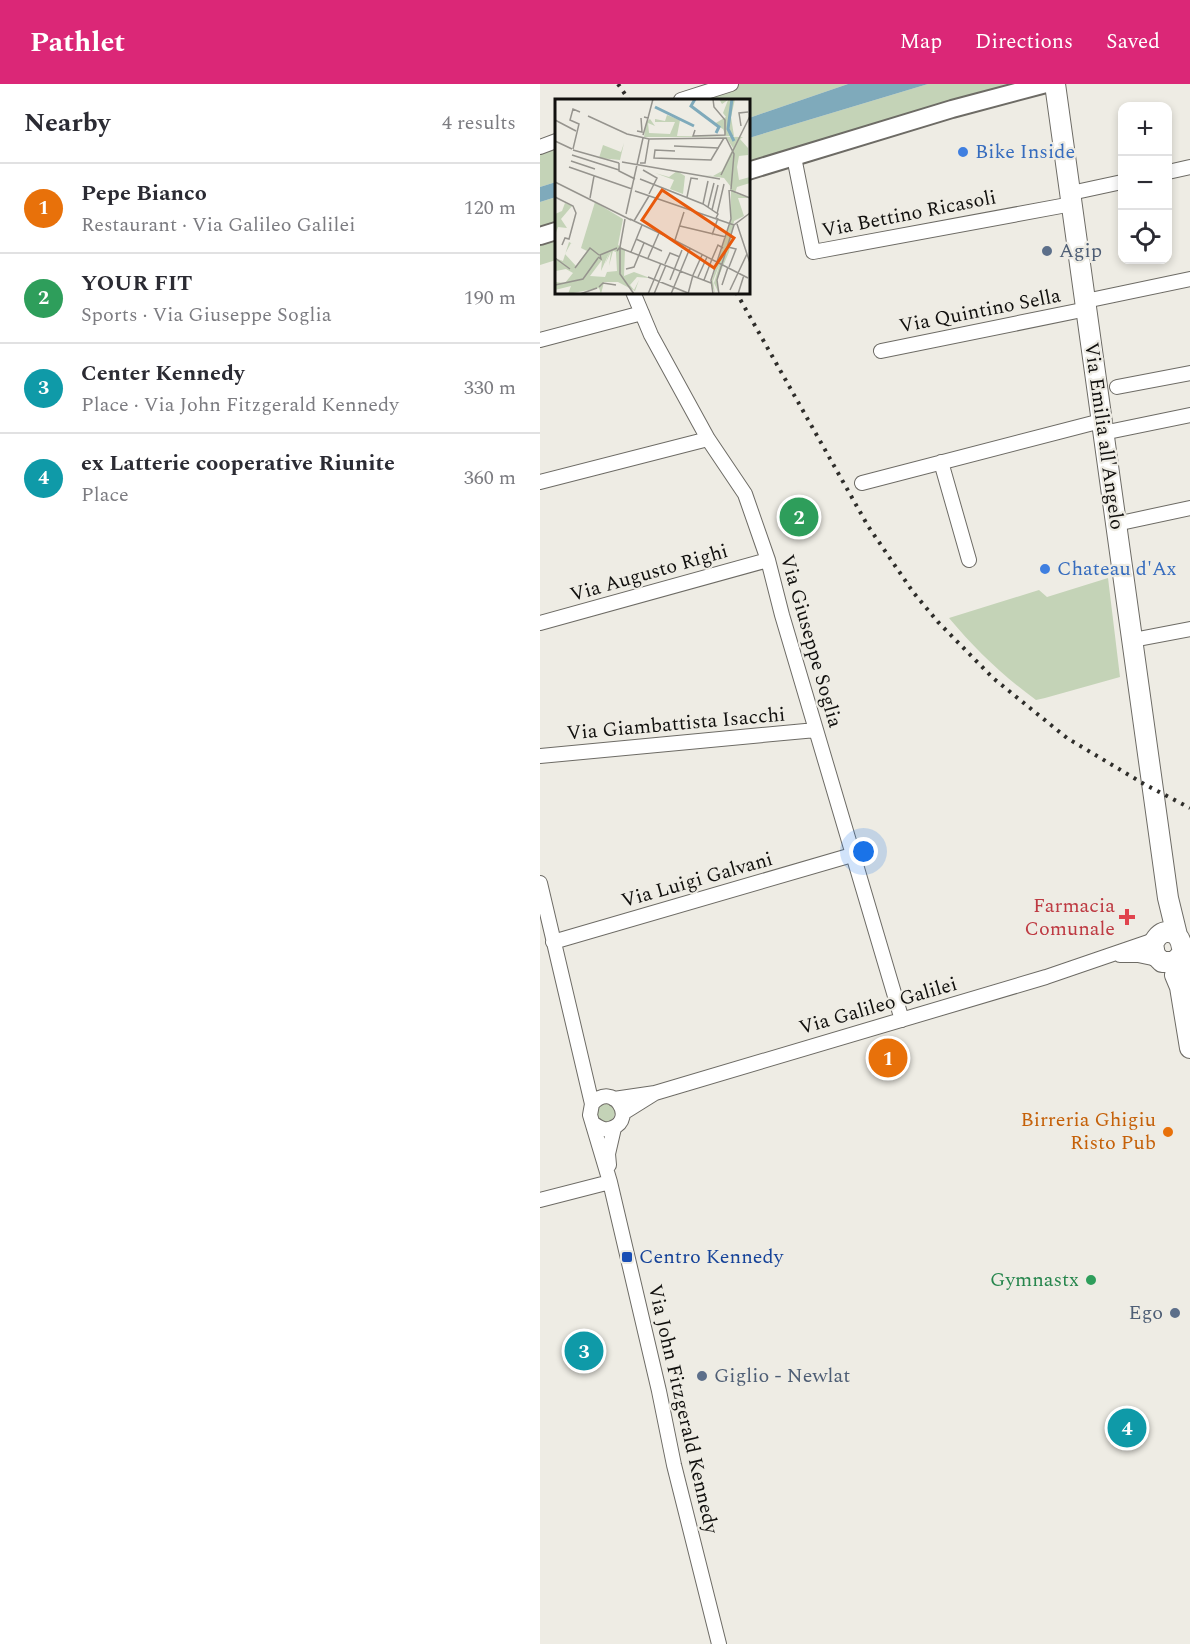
<!DOCTYPE html>
<html lang="en">
<head>
<meta charset="utf-8">
<style>
	body { margin:0; font-family:Spectral,serif; background:#f2f2f3; color:#2b2b33 }
	.controls { position:absolute; right:18px; top:18px; display:grid; overflow:hidden; border-radius:12px; box-shadow:0 3px 9px #0003 }
	.controls button { width:54px; height:54px; display:grid; place-items:center; padding:0; border:0; border-bottom:2px solid #e1e1e2; background:#fff; color:#2b2b33; font:30px sans-serif }
	.you { position:absolute; left:324px; top:768px; width:21px; height:21px; margin:-15px; border:4px solid #fff; border-radius:50%; background:#1a73e8; box-shadow:0 0 0 9px #1a73e833 }
	.badge { display:grid; place-items:center; width:39px; height:39px; border-radius:50%; background:#db2777; color:#fff; font-size:20px; font-weight:700 }
	.pin { position:absolute; translate:-50% -50%; border:3px solid #fff; box-shadow:0 2px 6px #0006 }
	.list { margin:0; padding:0; list-style:none }
	h2 { display:flex; justify-content:space-between; align-items:center; height:78px; margin:0; padding:0 24px; font-size:26px }
	h2 small { font-size:20px; font-weight:400; color:#7c7c81 }
	.list li { display:grid; grid-template-columns:39px 1fr auto; gap:18px; align-items:center; box-sizing:border-box; height:90px; padding:0 24px; border-top:2px solid #e1e1e2 }
	.list b { display:block; font-size:22px; white-space:nowrap }
	.list p { margin:0; font-size:20px; white-space:nowrap; color:#7c7c81 }
	.list em { font-size:20px; font-style:normal; color:#7c7c81 }
	.icon { flex:none; width:33px; height:33px; fill:none; stroke:currentColor; stroke-width:2; stroke-linecap:round; stroke-linejoin:round }
	.map { position:relative; flex:none; width:650px; height:1560px; overflow:hidden }
	header { display:flex; align-items:center; gap:36px; box-sizing:border-box; height:84px; padding:0 30px; background:#db2777; color:#fff }
	header strong { font-size:28px }
	nav { display:flex; gap:33px; margin-inline-start:auto; font-size:21px }
	main { display:flex }
	aside { flex:1; background:#fff }
	.map>svg:first-child { display:block }
	.green { fill:#c4d3b7 }
	.water { fill:#7faabb }
	.lines { fill:none; stroke-linecap:round; stroke-linejoin:round }
	.minor-casing { stroke:#6d6b65; stroke-width:16 }
	.tertiary-casing { stroke:#6d6b65; stroke-width:20 }
	.secondary-casing { stroke:#6d6b65; stroke-width:22 }
	.minor { stroke:#fff; stroke-width:14 }
	.tertiary { stroke:#fff; stroke-width:16 }
	.secondary { stroke:#fff; stroke-width:20 }
	.rail { stroke:#2e2d2a; stroke-width:4; stroke-dasharray:3 6; stroke-linecap:butt }
	.shop-dot { fill:#3f7fe0; stroke:#eeece4; stroke-width:2 }
	.service-dot { fill:#5c6f8a; stroke:#eeece4; stroke-width:2 }
	.health-dot { fill:#e0444e; stroke:#eeece4; stroke-width:2 }
	.food-dot { fill:#e8710a; stroke:#eeece4; stroke-width:2 }
	.transit-dot { fill:#1a4fb4; stroke:#eeece4; stroke-width:2 }
	.leisure-dot { fill:#2e9e5b; stroke:#eeece4; stroke-width:2 }
	.labels { text-anchor:middle; dominant-baseline:central; stroke-width:4.5; stroke-linejoin:round; paint-order:stroke }
	.shop-label { font-size:20px; fill:#366cbe; stroke:#eeece4; text-anchor:start }
	.street-label { font-size:20px; fill:#11100e; stroke:#eeece4 }
	.service-label { font-size:20px; fill:#4e5e75; stroke:#eeece4; text-anchor:start }
	.health-label { font-size:20px; fill:#be3a42; stroke:#eeece4; text-anchor:end }
	.food-label { font-size:20px; fill:#c56008; stroke:#eeece4; text-anchor:end }
	.transit-label { font-size:20px; fill:#164399; stroke:#eeece4; text-anchor:start }
	.leisure-label { font-size:20px; fill:#27864d; stroke:#eeece4; text-anchor:end }
	.inset-river { fill:none; stroke:#7faabb; stroke-width:3 }
	.inset-road { fill:none; stroke:#96948e; stroke-width:1.5 }
	.view { fill:#e8590c; fill-opacity:0.15; stroke:#e8590c; stroke-width:3 }
	.inset-edge { fill:none; stroke:#11100e; stroke-width:3 }
</style>
</head>
<body>
<header>
<strong>Pathlet</strong>
<nav><a>Map</a><a>Directions</a><a>Saved</a></nav>
</header>
<main>
<aside>
<h2>Nearby<small>4 results</small></h2>
<ul class="list">
<li><span class="badge" style="background:#e8710a">1</span><div><b>Pepe Bianco</b><p>Restaurant · Via Galileo Galilei</p></div><em>120 m</em></li>
<li><span class="badge" style="background:#2e9e5b">2</span><div><b>YOUR FIT</b><p>Sports · Via Giuseppe Soglia</p></div><em>190 m</em></li>
<li><span class="badge" style="background:#0f9aa8">3</span><div><b>Center Kennedy</b><p>Place · Via John Fitzgerald Kennedy</p></div><em>330 m</em></li>
<li><span class="badge" style="background:#0f9aa8">4</span><div><b>ex Latterie cooperative Riunite</b><p>Place</p></div><em>360 m</em></li>
</ul>
</aside>
<div class="map">
<svg width="650" height="1560" viewBox="0 0 650 1560">
	<rect width="100%" height="100%" fill="#eeece4"/>
	<!-- green -->
	<path class="green" d="M191 0H308L209 34 208 16H141Z
		M388 0H506L209 87V54Z
		M16 57V98L0 103V63Z
		M16 113V147L0 152V118Z
		M16 153V176L0 181V158Z
		M568 494 580 593 505 614 496 616C463 592 435 565 409 534L499 506 507 513Z
		M57 1029a9 9 0 1 1 18 0a9 9 0 1 1-18 0Z"/>
	<!-- water -->
	<path class="water" d="M308 0H388L209 54V34Z
		M16 98V113L0 118V103Z"/>
	<g class="lines">
		<!-- minor casing -->
		<g class="minor-casing">
			<path id="minor" d="M141 16 191 0
				M0 63 16 57
				M254 73 273 168 532 120
				M628 88 650 83
				M531 109 582 98
				M93 208 111 251 168 355 205 410 228 476 242 531 362 936
				M555 215 650 195
				M0 256 102 229
				M341 267 547 225
				M577 303 650 289
				M563 349 650 331
				M401 378 429 476
				M0 398 168 355
				M322 399 561 337
				M576 440 650 424
				M0 539 228 476
				M593 556 650 545
				M0 672 276 646
				M0 799 52 1020 50 1031 70 1098 119 1307 134 1381 179 1560
				M13 858 312 771
				M580 871H598L617 875
				M115 1009 506 893 614 856
				M74 1015 115 1009 83 1029
				M52 1020C73 996 97 1035 72 1044 65 1047 60 1044 54 1040
				M69 1081 68 1070 74 1044
				M0 1116 70 1098"/>
		</g>
		<!-- tertiary casing -->
		<g class="tertiary-casing">
			<path id="tertiary" d="M208 87 412 25 506 0
				M0 152 16 147"/>
		</g>
		<!-- secondary casing -->
		<g class="secondary-casing">
			<path id="secondary" d="M515 0 628 814 637 851
				M635 891 640 903 650 964
				M640 903C641 888 650 847 627 848 620 848 616 854 613 860L615 871 622 878H634L643 869"/>
		</g>
		<!-- minor -->
		<use href="#minor" class="minor"/>
		<!-- tertiary -->
		<use href="#tertiary" class="tertiary"/>
		<!-- secondary -->
		<use href="#secondary" class="secondary"/>
		<!-- rail -->
		<path class="rail" d="M78 0 89 16
			M196 208 328 442 373 508 398 538 453 594 527 654 604 700 650 724"/>
	</g>
	<!-- markers -->
	<g class="shop-dot">
		<circle cx="423" cy="68" r="6"/>
		<circle cx="505" cy="485" r="6"/>
	</g>
	<g class="service-dot">
		<circle cx="507" cy="167" r="6"/>
		<circle cx="635" cy="1229" r="6"/>
		<circle cx="162" cy="1292" r="6"/>
	</g>
	<path class="health-dot" d="M584 824h6v6h6v6h-6v6h-6v-6h-6v-6h6z"/>
	<circle class="food-dot" cx="628" cy="1048" r="6"/>
	<rect class="transit-dot" x="81" y="1167" width="12" height="12" rx="3"/>
	<circle class="leisure-dot" cx="551" cy="1196" r="6"/>
	<g class="labels">
		<!-- shop labels -->
		<g class="shop-label">
			<text x="435" y="68">Bike Inside</text>
			<text x="517" y="485">Chateau d'Ax</text>
		</g>
		<!-- street labels -->
		<g class="street-label">
			<text transform="translate(369 130) rotate(-11)">Via Bettino Ricasoli</text>
			<text transform="translate(440 227) rotate(-11)">Via Quintino Sella</text>
			<text transform="translate(564 352) rotate(82)">Via Emilia all'Angelo</text>
			<text transform="translate(109 489) rotate(-16)">Via Augusto Righi</text>
			<text transform="translate(271 557) rotate(74)">Via Giuseppe Soglia</text>
			<text transform="translate(136 640) rotate(-5)">Via Giambattista Isacchi</text>
			<text transform="translate(157 796) rotate(-16)">Via Luigi Galvani</text>
			<text transform="translate(338 922) rotate(-16)">Via Galileo Galilei</text>
			<text transform="translate(143 1325) rotate(77)">Via John Fitzgerald Kennedy</text>
		</g>
		<!-- service labels -->
		<g class="service-label">
			<text x="519" y="167">Agip</text>
			<text x="623" y="1229" text-anchor="end">Ego</text>
			<text x="174" y="1292">Giglio - Newlat</text>
		</g>
		<!-- health labels -->
		<g class="health-label">
			<text x="575" y="822">Farmacia<tspan x="575" dy="23">Comunale</tspan></text>
		</g>
		<!-- food labels -->
		<g class="food-label">
			<text x="616" y="1036">Birreria Ghigiu<tspan x="616" dy="23">Risto Pub</tspan></text>
		</g>
		<!-- transit labels -->
		<g class="transit-label">
			<text x="99" y="1173">Centro Kennedy</text>
		</g>
		<!-- leisure labels -->
		<g class="leisure-label">
			<text x="539" y="1196">Gymnastx</text>
		</g>
	</g>
	<!-- overview -->
	<g transform="translate(15 15)">
		<rect width="195" height="195" fill="#eeece4"/>
		<path d="M164 0H180L176 18 179 37H171L168 30 159 25 171 18 168 14 173 1 167 5ZM112 16 125 21 122 37 188 38 185 40 193 49V56L184 57 182 68 184 81 195 78V84L182 88 180 94 194 99H183L189 117 179 122 174 153 162 181 164 195 159 184 165 164 158 182 160 195 156 184 176 120V88L169 79 148 76 158 77 167 72 178 49 171 38H89L91 23 95 20 100 27 93 24 94 34 115 35 120 23H100V20L110 22ZM69 44 65 61 44 59 48 46 66 53ZM122 72 130 77 128 95 115 90 119 81 100 74 114 78ZM40 103 68 120 63 146 70 151 69 177 79 173 95 179 82 178 75 186 79 191 84 181 80 192 63 183H49L46 195 44 189 13 195 16 187 0 191V183L10 184 18 174 11 170 1 172 0 176V159L8 162 14 143 26 149ZM16 144 32 152 21 167 10 155ZM55 152 50 165 56 153 54 167 58 152 61 153 62 172 52 173 50 178 35 177 47 161 46 172ZM10 104 17 107 6 120 12 129 3 128 0 136V115L7 112Z" fill="#c4d3b7" fill-rule="evenodd"/>
		<path class="inset-river" d="M140 0 136 7 164 28 161 34M177 0 173 30 179 42M100 8 139 27"/>
		<path class="inset-road" d="M33 17 72 35 94 40 171 39 179 55 176 90M93 19 98 0M0 21 21 32M186 27 184 14 193 13M140 31 138 37 170 36V21L159 8 158 0M82 32 87 33 86 19M88 36 93 19 89 18M0 42 17 50M119 47 164 49M18 50 24 25 15 21 18 10 25 13M18 51 64 64M120 52 100 51 99 59 156 61 169 39M17 56 64 71M16 62 40 70M67 63 165 80M64 64V72L80 80M85 64H90L94 40M14 68 77 90M88 71 102 79 94 95M166 76 195 17M85 80 148 105 163 115 161 119M0 83 76 121M175 91 195 99M80 92 179 126M0 98 18 107 21 114 14 140 10 139 7 146M132 98 136 79 143 80M35 99 39 77M148 105 153 82M153 108 159 84M157 111 163 86M71 115 88 39M162 115 169 85M75 120 119 141M79 122 94 97M182 125 195 164M125 127 171 138M157 136 163 119M81 140 107 152M117 140 193 179M120 141 129 113M65 148 70 120M173 148 181 150 174 168M65 149 156 184M62 152 65 148V175L79 195M76 153 87 126M43 158 46 160 45 156 62 149M0 159 15 170M93 159 104 134M157 160 163 146 168 149M110 165 115 154 125 158M20 169 35 149 44 156M71 170 79 168 89 144M138 176 147 156M93 178 133 194M143 178 152 158M115 181 127 151M149 181 157 160M0 186 28 180 43 159M167 186 173 168M44 188 48 184 61 186M175 191 192 155M25 195 42 189M93 195 106 164M99 195 111 166M116 195 135 149M133 195 138 176M158 195 156 181 176 120 174 91M164 195 162 181 179 126 195 114M183 195 189 176"/>
		<path class="view" d="M107 91 179 139 159 169 87 121Z"/>
		<rect width="195" height="195" class="inset-edge"/>
	</g>
</svg>
<div class="controls">
<button>+</button>
<button>−</button>
<button><svg class="icon" aria-label="locate" viewBox="0 0 24 24"><circle cx="12" cy="12" r="6"/><path d="M12 2v4M12 18v4M2 12h4M18 12h4"/></svg></button>
</div>
<div class="you"></div>
<div class="pin badge" style="left:348px;top:974px;background:#e8710a">1</div>
<div class="pin badge" style="left:259px;top:433px;background:#2e9e5b">2</div>
<div class="pin badge" style="left:44px;top:1267px;background:#0f9aa8">3</div>
<div class="pin badge" style="left:587px;top:1344px;background:#0f9aa8">4</div>
</div>
</main>
</body>
</html>
